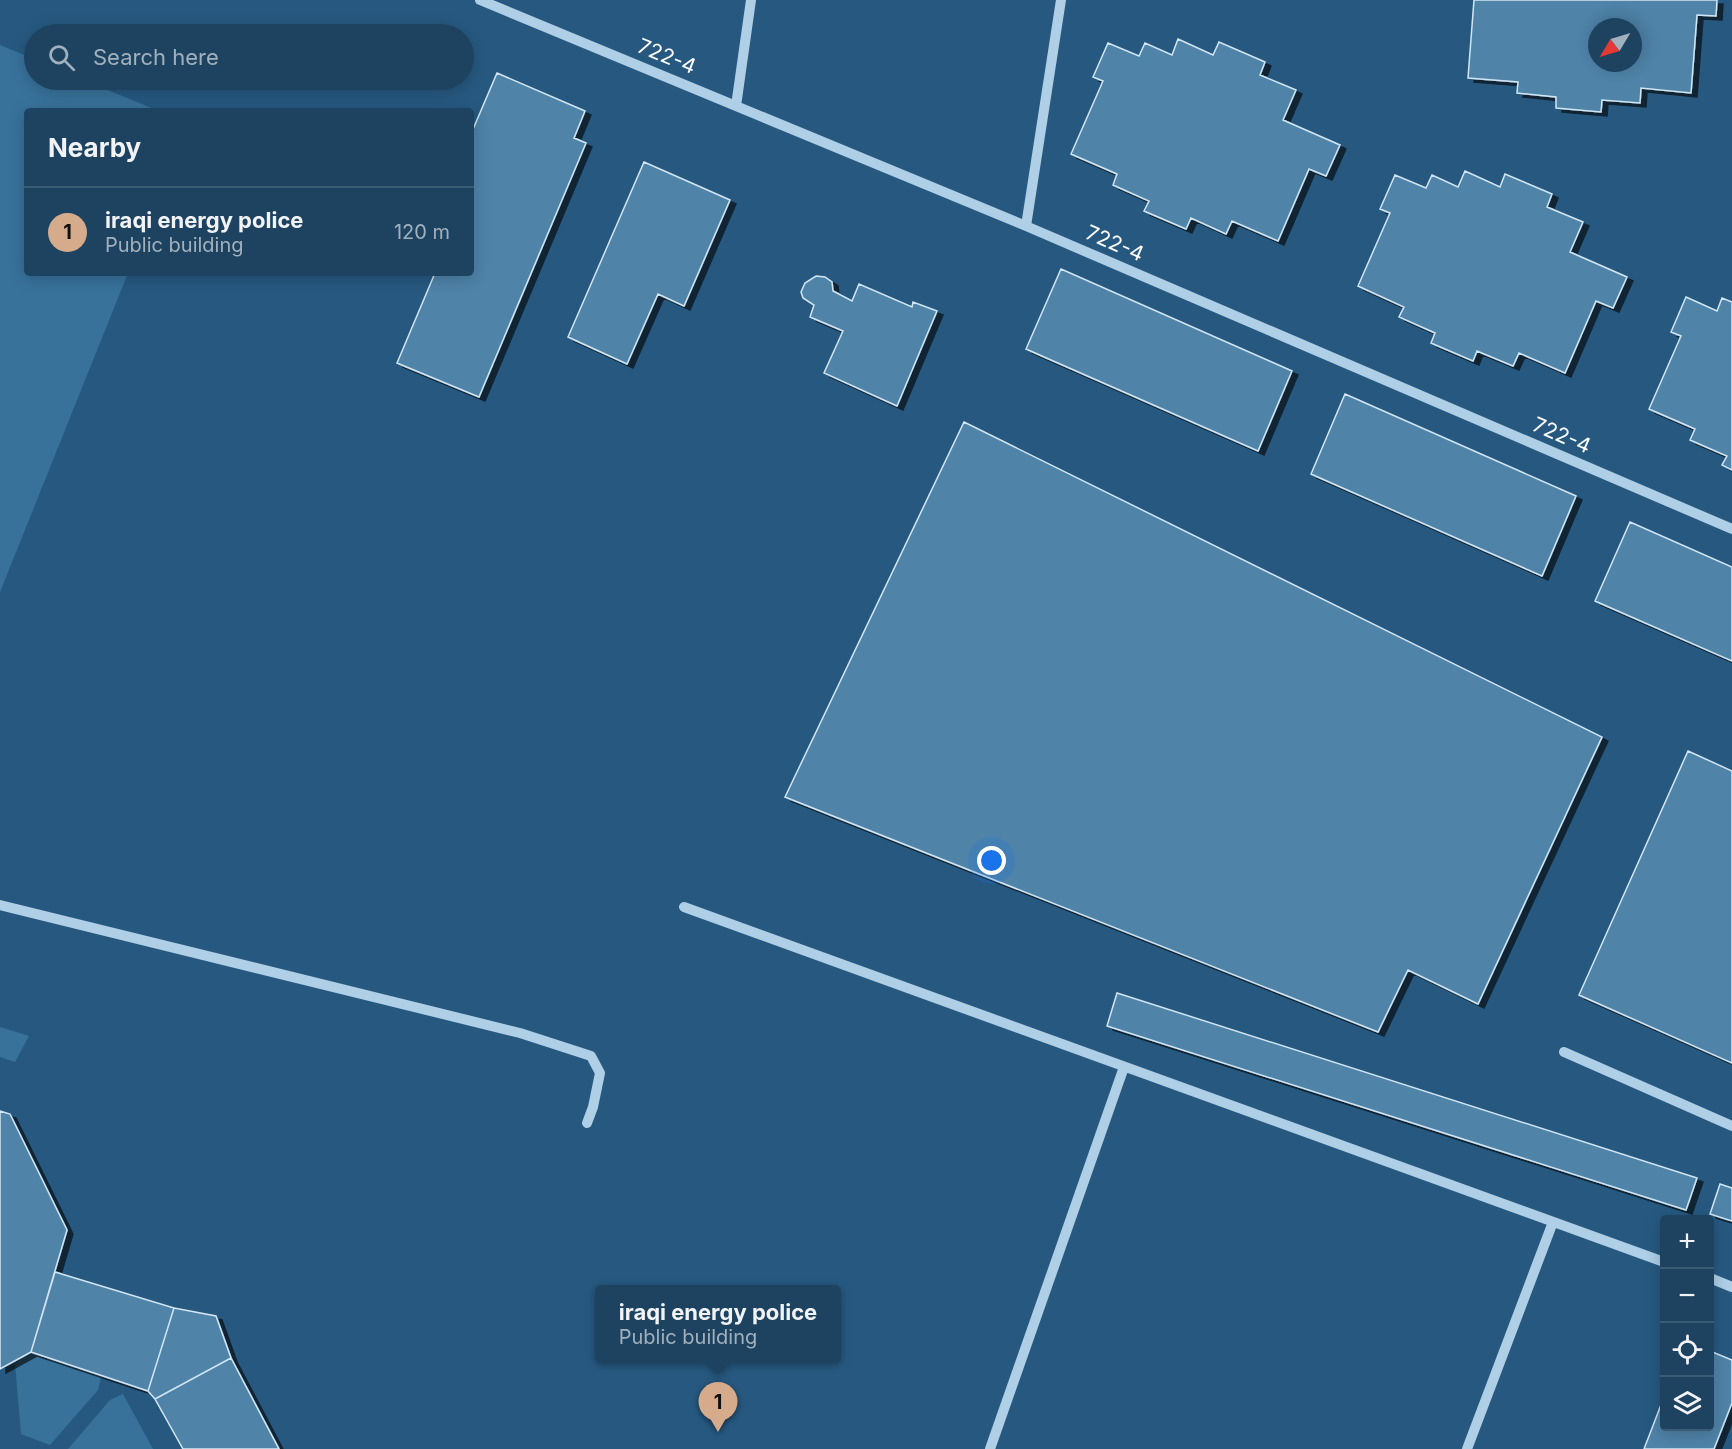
<!DOCTYPE html>
<html lang="en">
<head>
<meta charset="utf-8">
<style>
	body { margin:0; font-family:Inter,sans-serif; background:#2a4e69; color:#f1f3f6 }
	.controls { position:absolute; right:18px; bottom:18px; display:grid; overflow:hidden; border-radius:6px; box-shadow:0 3px 15px #0003 }
	.controls button { width:54px; height:54px; display:grid; place-items:center; padding:0; border:0; border-bottom:2px solid #3b5c75; background:#1d4360; color:#f1f3f6; font:30px sans-serif }
	.compass { position:absolute; left:1588px; top:18px; width:54px; height:54px; border-radius:50%; background:#1d4360; box-shadow:0 3px 15px #0003; rotate:232deg }
	.you { position:absolute; left:992px; top:861px; width:21px; height:21px; margin:-15px; border:4px solid #fff; border-radius:50%; background:#1a73e8; box-shadow:0 0 0 9px #1a73e833 }
	.badge { display:grid; place-items:center; width:39px; height:39px; border-radius:50%; background:#d6ab8b; color:#111; font-size:20px; font-weight:700 }
	.pin { position:absolute; translate:-50% -50px; filter:drop-shadow(0 2px 3px #0008) }
	.pin::after { content:''; position:absolute; top:32px; width:21px; height:18px; background:inherit; clip-path:polygon(0 0,100% 0,50% 100%) }
	.popup { position:absolute; left:595px; top:1285px; width:246px; height:78px; box-sizing:border-box; display:grid; place-content:center; border-radius:6px; background:#1d4360; filter:drop-shadow(0 2px 4px #0005); font-size:20px; white-space:nowrap; color:#a0b0bd }
	.popup b { font-size:22px; color:#f1f3f6 }
	.popup::after { content:''; position:absolute; left:50%; top:100%; margin-left:-12px; border:12px solid transparent; border-top-color:#1d4360 }
	.list { margin:0; padding:0; list-style:none }
	h2 { display:flex; justify-content:space-between; align-items:center; height:78px; margin:0; padding:0 24px; font-size:26px }
	h2 small { font-size:20px; font-weight:400; color:#a0b0bd }
	.list li { display:grid; grid-template-columns:39px 1fr auto; gap:18px; align-items:center; box-sizing:border-box; height:90px; padding:0 24px; border-top:2px solid #3b5c75 }
	.list b { display:block; font-size:22px; white-space:nowrap }
	.list p { margin:0; font-size:20px; white-space:nowrap; color:#a0b0bd }
	.list em { font-size:20px; font-style:normal; color:#a0b0bd }
	.icon { flex:none; width:33px; height:33px; fill:none; stroke:currentColor; stroke-width:2; stroke-linecap:round; stroke-linejoin:round }
	.map { position:relative; flex:none; width:1732px; height:1449px; overflow:hidden }
	.search { position:absolute; background:#1d4360; box-shadow:0 3px 15px #0003; left:24px; top:24px; width:450px; height:66px; display:flex; align-items:center; gap:15px; box-sizing:border-box; padding:0 21px; border-radius:33px; color:#a0b0bd; font-size:22px }
	.panel { position:absolute; background:#1d4360; box-shadow:0 3px 15px #0003; left:24px; top:108px; width:450px; height:168px; border-radius:6px }
	.map>svg:first-child { display:block }
	.green { fill:#38729b }
	.building { fill:#4f83a8; stroke:#d1e6f5; stroke-width:1.5; fill-rule:evenodd; filter:url(#shadow) }
	.lines { fill:none; stroke-linecap:round; stroke-linejoin:round }
	.minor { stroke:#aecfe6; stroke-width:10 }
	.labels { text-anchor:middle; dominant-baseline:central; stroke-width:5; stroke-linejoin:round; paint-order:stroke }
	.street-label { font-size:21px; fill:#fff; stroke:#275980 }
</style>
</head>
<body>
<div class="map">
<svg width="1732" height="1449" viewBox="0 0 1732 1449">
	<defs>
		<filter id="shadow"><feDropShadow dx="6" dy="4" stdDeviation="0" flood-color="#0009"/></filter>
	</defs>
	<rect width="100%" height="100%" fill="#275980"/>
	<!-- green -->
	<path class="green" d="M0 45 34 59V80H83L159 111H27V273H128L0 592Z
		M0 1027 29 1036 15 1062 0 1057Z
		M30 1352 101 1377 98 1390 50 1445 21 1434 15 1363Z
		M123 1394 153 1449H68L110 1400Z"/>
	<!-- building -->
	<path class="building" d="M1474 0H1717L1716 16 1697 15 1691 93 1641 88 1640 103 1602 100 1601 112 1556 108V97L1517 93 1518 82 1468 78ZM1597 27H1633V63H1597Z
		M1178 39 1213 55 1219 42 1265 62 1260 75 1296 90 1283 120 1340 145 1326 176 1309 169 1278 241 1232 221 1226 234 1191 218 1186 229 1144 211 1149 201 1113 185 1117 174 1071 154 1103 81 1093 77 1108 43 1139 56 1145 43 1172 55Z
		M497 73 585 111 574 138 586 143 479 397 397 363 435 273H471V134Z
		M644 162 730 200 684 306 658 294 627 364 568 337Z
		M1465 171 1500 187 1505 174 1552 194 1547 207 1583 222 1570 252 1627 277 1613 308 1596 301 1565 373 1519 353 1513 366 1477 351 1473 361 1431 343 1435 333 1399 317 1404 307 1358 286 1390 213 1380 209 1395 175 1426 188 1432 175 1458 187Z
		M1061 269 1292 371 1258 451 1026 349Z
		M816 276 825 277 832 282 833 291 852 301 859 284 912 307 913 302 937 311 897 406 824 373 843 331 810 317 814 305 803 298 801 292 805 283Z
		M1686 297 1717 311 1722 298 1732 302V470L1722 465 1727 456 1690 440 1695 429 1649 409 1681 336 1671 332Z
		M1345 394 1576 496 1542 576 1311 474Z
		M964 422 1602 737 1478 1004 1408 970 1378 1032 785 797Z
		M1630 522 1732 567V661L1595 601Z
		M1688 751 1732 771V1063L1579 995Z
		M1117 993 1697 1178 1686 1210 1107 1026Z
		M0 1111 10 1114 67 1230 31 1352 0 1369Z
		M1720 1184 1732 1188V1221L1710 1214Z
		M55 1272 174 1308 148 1391 31 1352Z
		M174 1308 216 1316 231 1358 155 1399 148 1391Z
		M1710 1351 1732 1360V1403L1714 1449H1644L1664 1397V1426H1710Z
		M231 1358 279 1449H183L155 1399Z"/>
	<g class="lines">
		<!-- minor -->
		<path class="minor" d="M480 0 1026 226 1732 529
			M736 106 751 0
			M1026 226 1061 0
			M0 905 520 1033 591 1056 600 1073 593 1107 587 1123
			M684 907 1664 1262
			M1564 1052 1732 1126
			M1710 1278 1732 1287
			M990 1449 1124 1067
			M1467 1449 1553 1222"/>
	</g>
	<g class="labels">
		<!-- street labels -->
		<g class="street-label">
			<text transform="translate(667 56) rotate(22)">722-4</text>
			<text transform="translate(1115 243) rotate(23)">722-4</text>
			<text transform="translate(1562 435) rotate(23)">722-4</text>
		</g>
	</g>
</svg>
<div class="controls">
<button>+</button>
<button>−</button>
<button><svg class="icon" aria-label="locate" viewBox="0 0 24 24"><circle cx="12" cy="12" r="6"/><path d="M12 2v4M12 18v4M2 12h4M18 12h4"/></svg></button>
<button><svg class="icon" aria-label="layers" viewBox="0 0 24 24"><path d="M12 4l9 5-9 5-9-5zM3 14l9 5 9-5"/></svg></button>
</div>
<svg class="compass" viewBox="-18 -18 36 36"><path d="M0-13l5 13h-10z" fill="#e53935"/><path d="M0 13l5-13h-10z" fill="#a0b0bd"/></svg>
<div class="you"></div>
<div class="pin badge" style="left:718px;top:1432px">1</div>
<div class="popup"><b>iraqi energy police</b>Public building</div>
<div class="search"><svg class="icon" aria-label="search" viewBox="0 0 24 24"><circle cx="10" cy="10" r="6"/><path d="M15 15l6 6"/></svg>Search here</div>
<section class="panel">
<h2>Nearby<small></small></h2>
<ul class="list">
<li><span class="badge">1</span><div><b>iraqi energy police</b><p>Public building</p></div><em>120 m</em></li>
</ul>
</section>
</div>
</body>
</html>
